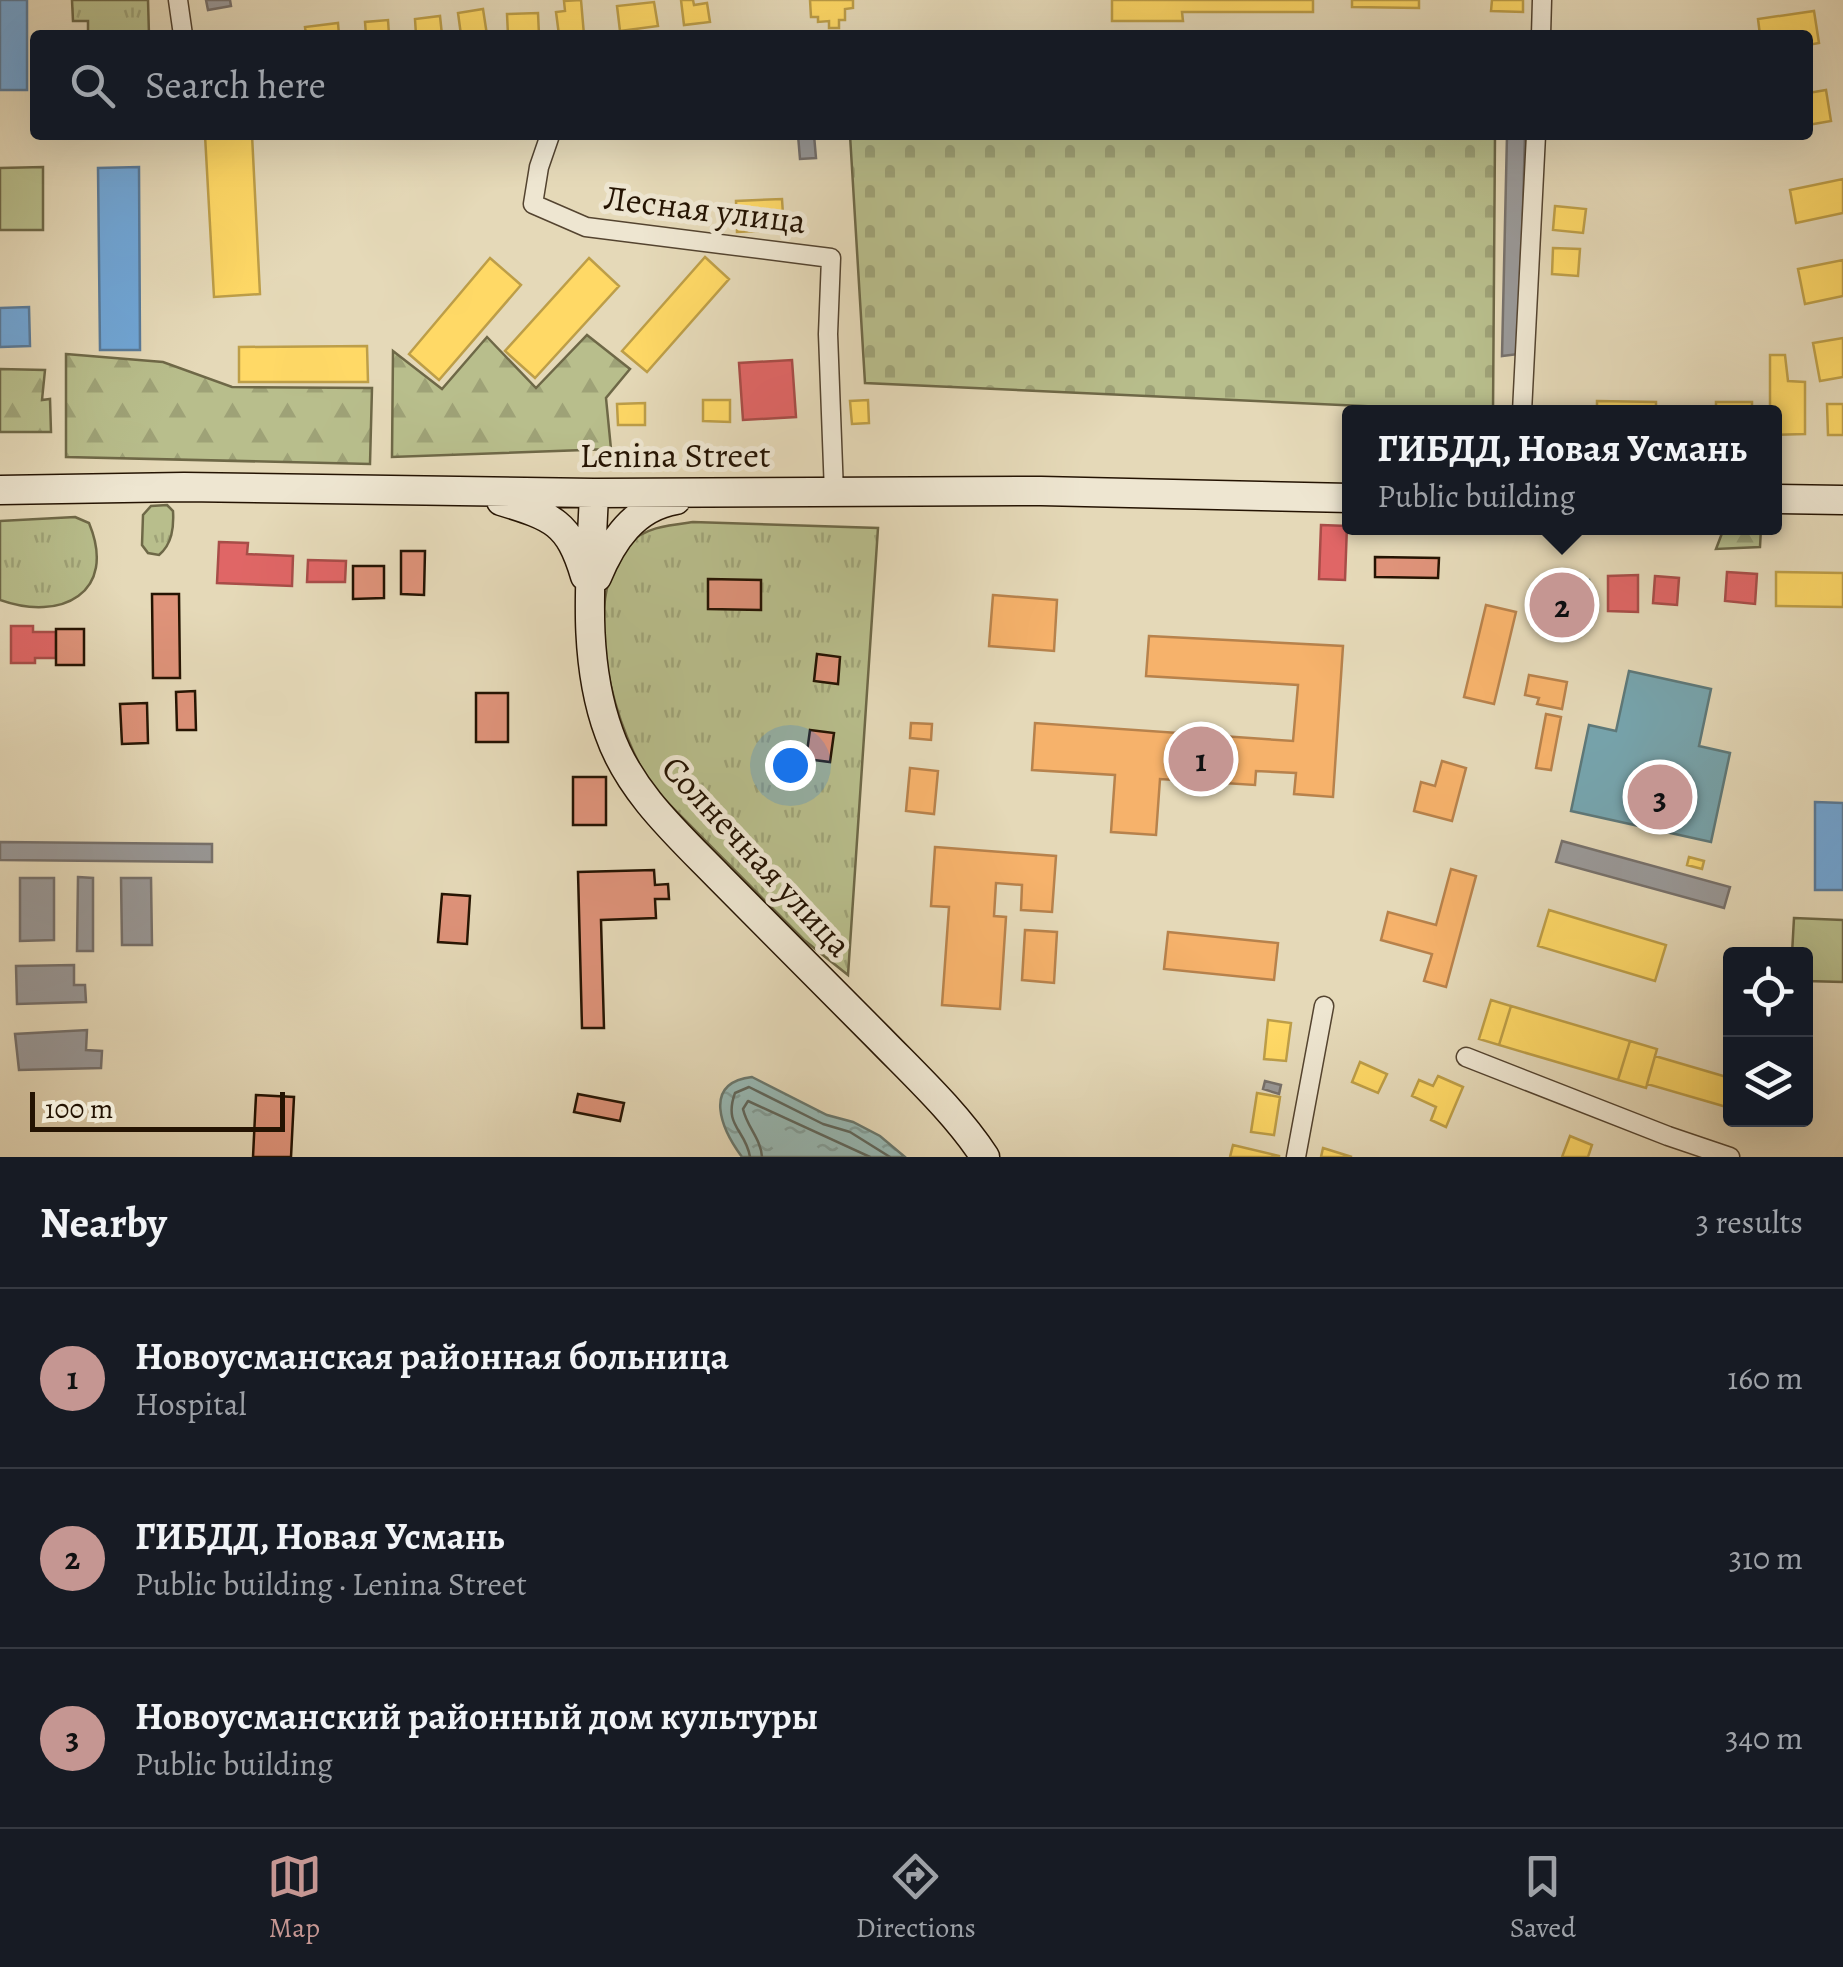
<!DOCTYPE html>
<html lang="en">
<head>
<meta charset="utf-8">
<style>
	body { margin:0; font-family:Alegreya,serif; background:#20242c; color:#f1f3f6 }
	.controls { position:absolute; right:30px; bottom:30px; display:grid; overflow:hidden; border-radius:10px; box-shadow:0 10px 40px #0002 }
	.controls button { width:90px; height:90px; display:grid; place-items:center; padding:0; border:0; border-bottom:2px solid #363941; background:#171b24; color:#f1f3f6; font:50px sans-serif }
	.scale { position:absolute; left:30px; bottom:25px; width:255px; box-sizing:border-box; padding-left:10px; border:5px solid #241302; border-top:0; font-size:28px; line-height:35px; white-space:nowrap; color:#241302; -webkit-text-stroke:8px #eee6d1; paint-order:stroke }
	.you { position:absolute; left:790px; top:765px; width:35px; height:35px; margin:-25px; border:8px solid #fff; border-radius:50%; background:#1a73e8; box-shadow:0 0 0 15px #1a73e833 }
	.badge { display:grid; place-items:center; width:65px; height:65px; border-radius:50%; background:#c59692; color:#111; font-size:32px; font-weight:700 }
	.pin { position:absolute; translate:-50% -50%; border:5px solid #fff; box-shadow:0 2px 10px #0006 }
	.popup { position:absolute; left:1342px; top:405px; width:440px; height:130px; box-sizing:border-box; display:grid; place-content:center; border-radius:10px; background:#171b24; filter:drop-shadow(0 2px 8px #0005); font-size:32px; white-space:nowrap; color:#9ea1a6 }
	.popup b { font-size:38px; color:#f1f3f6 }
	.popup::after { content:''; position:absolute; left:50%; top:100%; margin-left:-20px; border:20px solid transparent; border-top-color:#171b24 }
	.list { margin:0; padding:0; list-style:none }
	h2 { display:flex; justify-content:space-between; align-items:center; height:130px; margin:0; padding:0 40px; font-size:42px }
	h2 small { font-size:32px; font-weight:400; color:#9ea1a6 }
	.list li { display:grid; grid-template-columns:65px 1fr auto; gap:30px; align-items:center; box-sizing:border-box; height:180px; padding:0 40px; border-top:2px solid #363941 }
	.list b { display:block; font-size:38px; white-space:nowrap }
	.list p { margin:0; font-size:32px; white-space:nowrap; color:#9ea1a6 }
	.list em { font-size:32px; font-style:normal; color:#9ea1a6 }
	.icon { flex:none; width:55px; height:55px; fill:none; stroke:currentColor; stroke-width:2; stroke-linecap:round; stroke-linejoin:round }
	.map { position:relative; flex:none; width:1843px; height:1157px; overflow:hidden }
	.search { position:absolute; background:#171b24; box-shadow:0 10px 40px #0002; left:30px; right:30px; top:30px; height:110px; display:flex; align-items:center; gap:25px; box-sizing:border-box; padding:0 35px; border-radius:10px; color:#9ea1a6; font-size:38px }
	.sheet { height:670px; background:#171b24 }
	nav { display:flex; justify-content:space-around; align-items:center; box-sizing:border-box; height:140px; border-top:2px solid #363941; background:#171b24; font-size:28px; color:#9ea1a6 }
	nav a { display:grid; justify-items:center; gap:5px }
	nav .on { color:#c59692 }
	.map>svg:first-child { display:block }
	.grass { fill:url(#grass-tufts); stroke:#6e6847; stroke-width:2.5 }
	.forest { fill:url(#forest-firs); stroke:#6e6847; stroke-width:2.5 }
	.cemetery { fill:url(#cemetery-stones); stroke:#6e6847; stroke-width:2.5 }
	.pitch { fill:#b8be8c; stroke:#6e6847; stroke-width:2.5 }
	.water { fill:url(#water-ripples); stroke:#69776d; stroke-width:2.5 }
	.homes { fill:#ffd966; stroke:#bd9e48; stroke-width:2.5 }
	.shops { fill:#e06666; stroke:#a84d48; stroke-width:2.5 }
	.schools { fill:#6fa8dc; stroke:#587b9b; stroke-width:2.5 }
	.health { fill:#f6b26b; stroke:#b7824c; stroke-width:2.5 }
	.public { fill:#76a5af; stroke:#5d797b; stroke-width:2.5 }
	.industry { fill:#999; stroke:#76716c; stroke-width:2.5 }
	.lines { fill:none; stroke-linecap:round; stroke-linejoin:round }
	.shore { stroke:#5e665c; stroke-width:2.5 }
	.building { fill:#df937a; stroke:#241302; stroke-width:2.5 }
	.street-casing { stroke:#544430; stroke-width:21 }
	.secondary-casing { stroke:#241302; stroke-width:31 }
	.street { stroke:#eee6d1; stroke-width:18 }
	.secondary { stroke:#eee6d1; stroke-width:28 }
	.labels { text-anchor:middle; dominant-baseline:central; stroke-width:10; stroke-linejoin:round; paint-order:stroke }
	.street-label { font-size:35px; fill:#241302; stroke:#eee6d1 }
</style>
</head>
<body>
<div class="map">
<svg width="1843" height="1157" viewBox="0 0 1843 1157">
	<defs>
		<pattern id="grass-tufts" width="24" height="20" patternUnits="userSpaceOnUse" patternTransform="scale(2.5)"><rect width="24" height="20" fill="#b8be8c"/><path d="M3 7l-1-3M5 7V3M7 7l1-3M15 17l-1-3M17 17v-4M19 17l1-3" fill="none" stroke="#9ea277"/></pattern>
		<pattern id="forest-firs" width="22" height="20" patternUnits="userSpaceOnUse" patternTransform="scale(2.5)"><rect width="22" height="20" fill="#b8be8c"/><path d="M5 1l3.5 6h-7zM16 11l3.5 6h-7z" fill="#9ea277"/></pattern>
		<pattern id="cemetery-stones" width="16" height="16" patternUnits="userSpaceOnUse" patternTransform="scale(2.5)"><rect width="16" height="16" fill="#b8be8c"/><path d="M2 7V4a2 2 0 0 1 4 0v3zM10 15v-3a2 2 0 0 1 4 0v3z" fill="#9ea277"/></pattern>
		<pattern id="water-ripples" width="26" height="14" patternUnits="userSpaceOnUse" patternTransform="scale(2.5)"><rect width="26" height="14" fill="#97b9b5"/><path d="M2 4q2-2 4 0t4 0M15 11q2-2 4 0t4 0" fill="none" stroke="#829e9a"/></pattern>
	</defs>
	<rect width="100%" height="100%" fill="#e5d9b8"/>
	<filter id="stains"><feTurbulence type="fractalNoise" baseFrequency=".002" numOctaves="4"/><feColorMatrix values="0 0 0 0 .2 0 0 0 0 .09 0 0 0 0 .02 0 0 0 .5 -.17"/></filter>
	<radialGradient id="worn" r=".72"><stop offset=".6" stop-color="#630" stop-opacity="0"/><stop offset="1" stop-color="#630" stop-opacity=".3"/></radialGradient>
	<!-- grass -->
	<path class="grass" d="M72 0H148L149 35H88V21H73Z
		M167 505 173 511C174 528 172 544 159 555L148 553 142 545 143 515 151 506Z
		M75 517 89 523C118 593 61 622 0 600V521Z
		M693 522 878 528 848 975 804 940 656 791C615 736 576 600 629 544 645 527 670 525 693 522Z"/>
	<!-- forest -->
	<path class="forest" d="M587 335 630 369 606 398 611 449 392 457 393 351 442 389 487 337 536 388Z
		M66 354 163 362 232 387 372 388 370 464 66 457Z
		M0 369 45 370 42 400 50 399 51 432H0Z
		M1724 528H1761L1760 547 1716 549Z"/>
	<!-- cemetery -->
	<path class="cemetery" d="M850 135H1495L1493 412 865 383Z"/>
	<!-- pitch -->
	<path class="pitch" d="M43 167V230H0V168Z
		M1794 918 1843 920V982L1806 981V954H1792Z"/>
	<!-- water -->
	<path class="water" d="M752 1077 827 1115 853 1122 880 1136 905 1157H742C722 1130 701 1083 752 1077Z"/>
	<!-- homes -->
	<path class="homes" d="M581 0 584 35H559L556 12 565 11 564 1Z
		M681 0H693L694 5 707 3 710 22 684 25Z
		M810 0H853V8L845 9V20H839V28H829V21L818 22V17H811Z
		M1112 0H1313V12H1182L1183 21H1112Z
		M1352 0H1419V8L1352 7Z
		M1492 0H1523V12L1491 11Z
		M654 2 658 26 620 31 617 6Z
		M483 9 487 35H461L458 13Z
		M1814 11 1819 43 1808 45V35H1760L1758 19Z
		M538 13 539 35H508L507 14Z
		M440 16 442 35H416L415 19Z
		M388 20 389 35H366L365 22Z
		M338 23 339 35H306L305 27Z
		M1309 33 1421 35H1309Z
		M1826 90 1831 121 1808 125V93Z
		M205 135H252L260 294 214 297Z
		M1843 179V213L1796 223 1790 190Z
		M782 199 784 230 737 232 736 201Z
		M1555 206 1586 209 1583 233 1553 230Z
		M1553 248 1580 249 1578 276 1552 274Z
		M705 257 729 279 647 372 622 351Z
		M490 258 521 285 439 380 409 354Z
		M589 258 619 286 535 378 505 351Z
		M1843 260V296L1805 304 1798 269Z
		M1843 338V377L1820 381 1813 343Z
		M367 346 368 382H239V347Z
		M1770 355H1785L1788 381 1805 382V434L1774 435V412H1770Z
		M703 400H730V422L703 421Z
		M868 400 869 423 852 424 850 401Z
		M1597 401 1656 402V412H1597Z
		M1716 402H1752V412H1716Z
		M645 403V425H618L617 404Z
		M1827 404H1843V435H1828Z
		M1776 572 1843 573V607L1776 606Z
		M1689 857 1704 861 1702 869 1687 865Z
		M1549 910 1666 945 1655 981 1538 946Z
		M1491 1000 1511 1006 1499 1045 1479 1039Z
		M1511 1006 1630 1041 1618 1080 1499 1045Z
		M1268 1020 1291 1023 1286 1061 1264 1059Z
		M1630 1041 1657 1049 1646 1088 1618 1080Z
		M1655 1056 1730 1078V1108L1647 1084Z
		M1360 1062 1387 1074 1378 1093 1352 1082Z
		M1438 1076 1463 1087 1446 1127 1431 1120 1436 1107 1412 1096 1419 1080 1433 1086Z
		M1257 1093 1280 1097 1274 1135 1251 1132Z
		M1570 1136 1592 1145 1588 1157H1562Z
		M1233 1145 1279 1156V1157H1230Z
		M1323 1148 1352 1157H1321Z"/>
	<!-- shops -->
	<path class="shops" d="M792 360 796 417 743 420 739 363Z
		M1321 525 1347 526 1345 580 1319 579Z
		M219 542 248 543 247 554 293 556 292 586 217 583Z
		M308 560 346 561 345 582H307Z
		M1727 572 1757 574 1755 604 1725 601Z
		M1638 575V612L1608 611V576Z
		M1655 576 1679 578 1677 605 1653 603Z
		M11 626H33V632H56V658H35V663H11Z"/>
	<!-- schools -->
	<path class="schools" d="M0 0H27V90H0Z
		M139 167 140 350H100L98 168Z
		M29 307 30 346 0 347V308Z
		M1815 802 1843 803V890H1815Z"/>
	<!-- health -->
	<path class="health" d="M993 595 1057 600 1054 651 989 646Z
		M1486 605 1516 612 1494 704 1464 697Z
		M1149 636 1343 646 1333 797 1294 794 1296 773 1256 771 1255 785 1160 779 1156 835 1111 832 1115 775 1032 770 1035 723 1293 741 1298 685 1146 676Z
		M1529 675 1567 682 1562 709 1537 704 1539 698 1525 695Z
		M1546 714 1561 717 1551 770 1536 768Z
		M911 723 932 724 931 740 910 738Z
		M1442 761 1466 768 1452 821 1414 811 1421 782 1435 786Z
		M910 768 938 771 934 814 906 811Z
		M935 847 1056 856 1052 912 1021 910 1022 885 996 883 994 916 1006 917 1000 1009 942 1005 949 907 931 906Z
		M1451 869 1476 876 1446 987 1424 981 1432 954 1381 940 1388 912 1436 925Z
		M1025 930 1057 932 1054 983 1022 980Z
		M1168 932 1278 943 1274 980 1164 969Z"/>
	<!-- public -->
	<path class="public" d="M1546 578 1589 580 1588 617 1545 615Z
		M1629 671 1711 689 1699 746 1730 753 1711 842 1571 811 1589 725 1616 731Z"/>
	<!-- industry -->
	<path class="industry" d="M206 0H230L231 6 208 10Z
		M798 135H814L816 158 800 159Z
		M1507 135H1525L1519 354 1502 356Z
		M1562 841 1730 887 1724 908 1556 862Z
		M0 842 212 844V862L0 860Z
		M78 877 93 878V951H77Z
		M20 878H54V940L20 941Z
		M121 878H151L152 945H122Z
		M74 965V985H85L86 1002 17 1004 16 966Z
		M87 1030 86 1050 102 1051 101 1068 19 1070 15 1034Z
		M1265 1081 1281 1085 1279 1094 1263 1089Z"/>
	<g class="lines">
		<!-- shore -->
		<path class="shore" d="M750 1157C746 1130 723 1126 735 1093L749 1087 823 1124 850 1132 890 1157
			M762 1157C761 1139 747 1127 743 1109L748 1101 870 1157"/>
	</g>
	<!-- building -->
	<path class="building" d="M401 551H425L424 595 401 594Z
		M1375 557 1439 558 1438 578 1375 577Z
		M353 566H384V598L353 599Z
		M708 579 761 580V610L708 609Z
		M152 594H179L180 678H153Z
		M56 629H84V665H56Z
		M817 654 840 657 838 684 814 681Z
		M195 691 196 730H177L176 692Z
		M476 693H508V742H476Z
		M147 703 148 743 122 744 120 704Z
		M810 730 834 733 830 762 806 759Z
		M573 777H606V825H573Z
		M654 870 655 885 668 884 669 899H655L656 918 601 920 604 1028H582L578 872Z
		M442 894 470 896 467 944 438 942Z
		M578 1094 624 1103 620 1121 574 1112Z
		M256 1095 294 1097 291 1157H253Z"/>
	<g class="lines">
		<!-- street casing -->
		<g class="street-casing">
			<path id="street" d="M178 0 183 35
				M1541 35 1542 0
				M550 135 539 167 533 204 586 227 831 258 828 334 834 493
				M1522 412 1536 135
				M1466 1057 1668 1136 1730 1157
				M1296 1157 1324 1006"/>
		</g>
		<!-- secondary casing -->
		<g class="secondary-casing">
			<path id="secondary" d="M0 490 184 487 594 493 1041 491 1350 498
				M594 493C591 572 581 657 609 733 629 791 677 834 719 877 772 930 825 984 879 1038 916 1076 956 1113 985 1157
				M1774 499 1843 500
				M501 501C553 517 569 522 585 576
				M597 577C612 541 634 507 676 500"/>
		</g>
		<!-- street -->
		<use href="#street" class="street"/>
		<!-- secondary -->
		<use href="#secondary" class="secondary"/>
	</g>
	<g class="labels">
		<!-- street labels -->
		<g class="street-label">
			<text transform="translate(705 209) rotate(7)">Лесная улица</text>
			<text x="675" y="455">Lenina Street</text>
			<text transform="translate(757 856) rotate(47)">Солнечная улица</text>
		</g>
	</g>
	<rect width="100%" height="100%" filter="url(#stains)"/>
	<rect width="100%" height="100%" fill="url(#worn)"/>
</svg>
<div class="controls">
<button><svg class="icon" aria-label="locate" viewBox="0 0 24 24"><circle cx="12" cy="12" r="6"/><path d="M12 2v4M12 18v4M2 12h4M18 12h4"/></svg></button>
<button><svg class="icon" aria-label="layers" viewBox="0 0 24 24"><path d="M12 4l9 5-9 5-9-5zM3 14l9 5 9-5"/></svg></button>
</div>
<div class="scale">100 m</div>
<div class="you"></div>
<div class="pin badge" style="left:1201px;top:759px">1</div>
<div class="pin badge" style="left:1562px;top:605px">2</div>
<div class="popup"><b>ГИБДД, Новая Усмань</b>Public building</div>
<div class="pin badge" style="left:1660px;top:797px">3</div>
<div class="search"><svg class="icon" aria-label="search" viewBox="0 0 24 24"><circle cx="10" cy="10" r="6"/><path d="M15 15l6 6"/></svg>Search here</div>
</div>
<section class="sheet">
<h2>Nearby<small>3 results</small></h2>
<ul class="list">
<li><span class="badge">1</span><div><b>Новоусманская районная больница</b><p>Hospital</p></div><em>160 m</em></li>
<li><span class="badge">2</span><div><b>ГИБДД, Новая Усмань</b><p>Public building · Lenina Street</p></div><em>310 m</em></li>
<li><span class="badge">3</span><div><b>Новоусманский районный дом культуры</b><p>Public building</p></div><em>340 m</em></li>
</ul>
</section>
<nav>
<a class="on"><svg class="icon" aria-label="map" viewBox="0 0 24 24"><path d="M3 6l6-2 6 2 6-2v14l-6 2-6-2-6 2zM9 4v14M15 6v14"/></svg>Map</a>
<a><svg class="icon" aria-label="directions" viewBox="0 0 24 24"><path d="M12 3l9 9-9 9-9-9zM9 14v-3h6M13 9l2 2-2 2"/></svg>Directions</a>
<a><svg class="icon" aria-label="saved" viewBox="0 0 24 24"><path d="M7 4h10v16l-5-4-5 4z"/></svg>Saved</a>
</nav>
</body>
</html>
